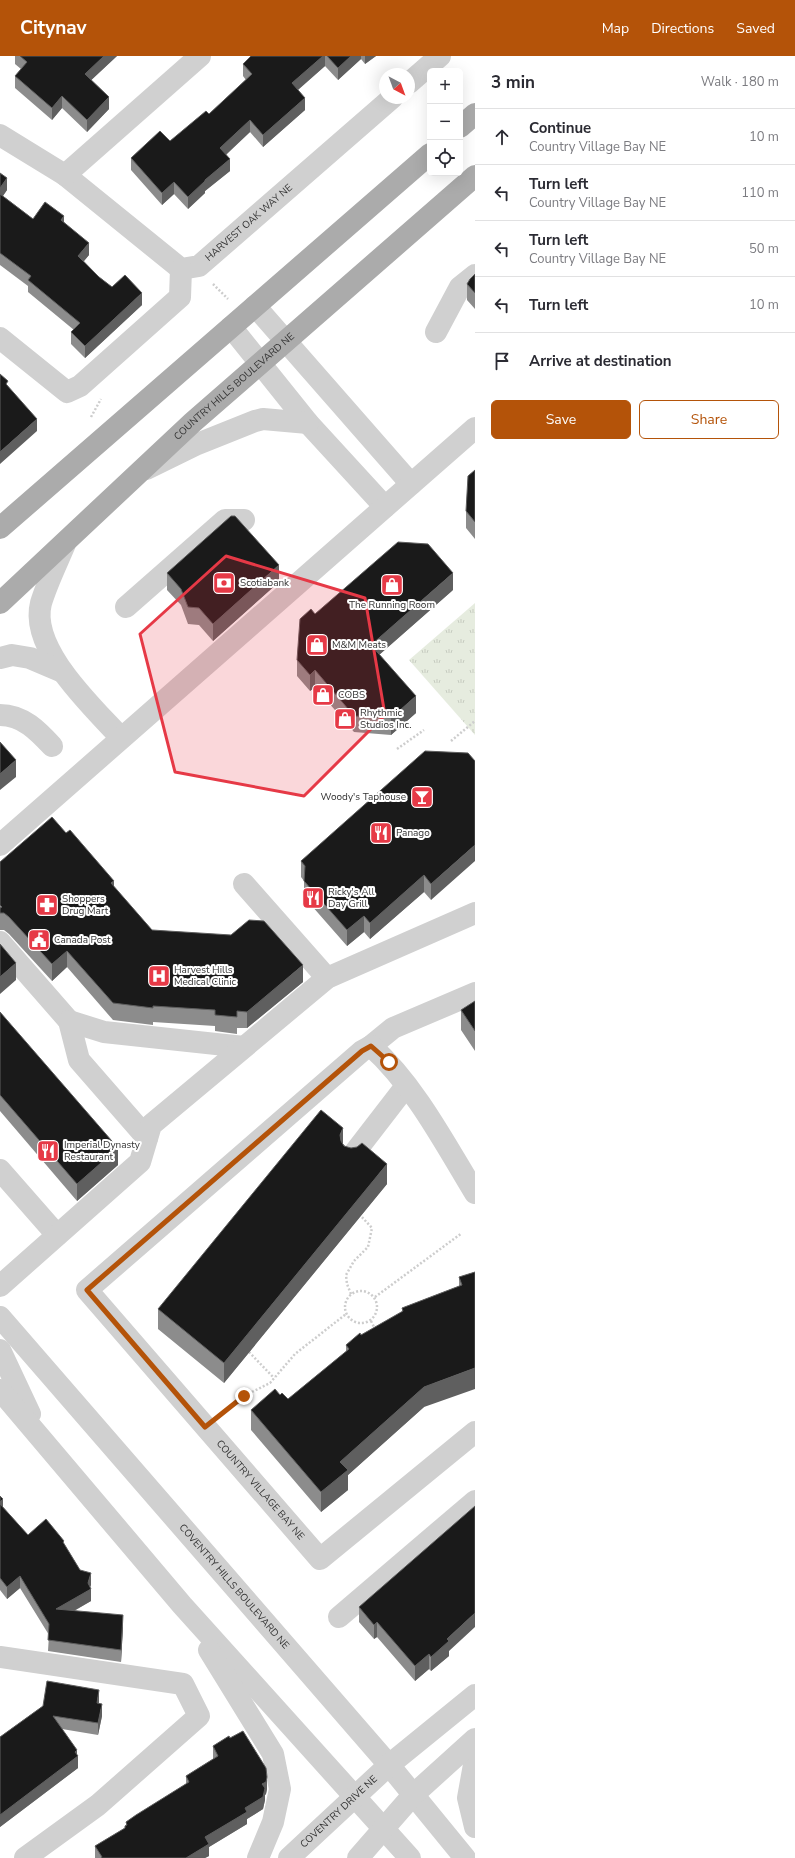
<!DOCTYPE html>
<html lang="en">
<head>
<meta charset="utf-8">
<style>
	body { margin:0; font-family:"Nunito Sans",sans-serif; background:#f2f2f3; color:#2b2b33 }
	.controls { position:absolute; right:12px; top:12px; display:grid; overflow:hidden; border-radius:6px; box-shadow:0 4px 16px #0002 }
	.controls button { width:36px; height:36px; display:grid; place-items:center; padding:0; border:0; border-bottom:1px solid #e1e1e2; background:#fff; color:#2b2b33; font:20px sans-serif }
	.compass { position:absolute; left:379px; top:12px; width:36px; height:36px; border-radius:50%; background:#fff; box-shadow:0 4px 16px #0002; rotate:139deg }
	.stop { position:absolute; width:12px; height:12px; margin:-9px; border:3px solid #b45309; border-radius:50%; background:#fff }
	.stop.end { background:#b45309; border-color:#fff; box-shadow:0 1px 4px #0008 }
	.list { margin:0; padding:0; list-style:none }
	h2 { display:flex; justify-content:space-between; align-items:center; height:52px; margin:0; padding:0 16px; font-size:17px }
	h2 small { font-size:13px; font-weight:400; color:#7c7c81 }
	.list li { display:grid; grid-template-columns:26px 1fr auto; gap:12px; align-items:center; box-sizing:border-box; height:56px; padding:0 16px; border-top:1px solid #e1e1e2 }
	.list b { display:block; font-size:15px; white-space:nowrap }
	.list p { margin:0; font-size:13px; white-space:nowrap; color:#7c7c81 }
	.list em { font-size:13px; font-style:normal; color:#7c7c81 }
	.actions { display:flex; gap:8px; padding:12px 16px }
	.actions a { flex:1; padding:9px 0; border:1px solid #b45309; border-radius:6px; text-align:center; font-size:14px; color:#b45309 }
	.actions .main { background:#b45309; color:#fff }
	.icon { flex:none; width:22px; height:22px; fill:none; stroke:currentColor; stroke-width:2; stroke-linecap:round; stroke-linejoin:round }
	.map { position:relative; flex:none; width:475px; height:1802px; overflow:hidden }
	header { display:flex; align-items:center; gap:24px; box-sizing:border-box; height:56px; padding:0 20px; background:#b45309; color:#fff }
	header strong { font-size:19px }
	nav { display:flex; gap:22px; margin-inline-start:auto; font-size:14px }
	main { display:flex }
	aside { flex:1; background:#fff }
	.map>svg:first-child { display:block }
	.park { fill:url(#park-tufts) }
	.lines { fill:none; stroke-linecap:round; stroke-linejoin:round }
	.path { stroke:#cdcdcd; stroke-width:2.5; stroke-dasharray:2 2; stroke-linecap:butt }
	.minor { stroke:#d0d0d0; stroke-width:22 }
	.major { stroke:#ababab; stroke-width:22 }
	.wall { fill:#8c8c8c }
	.shaded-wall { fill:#5f5f5f }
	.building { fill:#1a1a1a; stroke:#5f5f5f }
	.route { stroke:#b45309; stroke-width:5 }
	.marked { fill:#e63946; fill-opacity:0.2; stroke:#e63946; stroke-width:3; stroke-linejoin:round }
	.labels { text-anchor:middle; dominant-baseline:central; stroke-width:4; stroke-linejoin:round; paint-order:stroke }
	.street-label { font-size:10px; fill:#333; stroke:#fff }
	.poi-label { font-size:10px; fill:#333; stroke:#fff; text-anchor:start }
</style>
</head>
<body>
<header>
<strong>Citynav</strong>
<nav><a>Map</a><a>Directions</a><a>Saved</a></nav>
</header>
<main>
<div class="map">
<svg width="475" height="1802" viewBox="0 0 475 1802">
	<defs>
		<pattern id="park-tufts" width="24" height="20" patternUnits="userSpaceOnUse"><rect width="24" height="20" fill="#e6ecdf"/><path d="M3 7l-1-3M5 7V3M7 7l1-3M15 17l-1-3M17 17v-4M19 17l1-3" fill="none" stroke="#c6cbc0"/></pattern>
	</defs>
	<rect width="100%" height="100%" fill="#fff"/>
	<!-- park -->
	<path class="park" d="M475 547V679L409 604Z"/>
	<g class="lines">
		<!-- path -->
		<path class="path" d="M213 228 228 243
			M91 361 101 343
			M451 685 475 665
			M397 693 424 674
			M345 1251a16 16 0 1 1 32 0a16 16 0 1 1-32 0Z
			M351 1238 347 1228 346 1219 354 1205 368 1191 372 1172 361 1160
			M375 1241 462 1177
			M371 1265 375 1273
			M249 1296 274 1322
			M223 1357 244 1340 270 1327 295 1298 346 1258"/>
		<!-- minor -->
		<g class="minor">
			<path d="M409 27 440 0"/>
			<path id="s1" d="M0 79 65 119 181 213 199 210 392 42"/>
			<path d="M65 119 200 0"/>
			<path d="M255 250 411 428"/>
			<path d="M231 271 308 367 385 451"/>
			<path d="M436 276 460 231 475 219"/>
			<path d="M0 282 67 336 80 330 180 241 181 213"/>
			<path d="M146 413 195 389 255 365 263 363 308 367"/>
			<path d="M65 488C57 507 47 527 41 547 29 593 93 651 121 682"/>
			<path d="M126 551 225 464H244"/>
			<path d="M0 602 12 599 30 602 63 616"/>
			<path d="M0 659C23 659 38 675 52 690"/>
			<path d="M0 789 475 372"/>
			<path d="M244 828 327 922"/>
			<path d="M0 886 69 965"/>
			<path d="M371 990 393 972 475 937"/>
			<path d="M147 1082 79 1004 69 965 104 976 244 991"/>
			<path d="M352 1100 406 1030"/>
			<path d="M0 1114 57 1179"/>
			<path id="s2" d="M475 1137C444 1086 415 1030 371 990L362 995 87 1234 320 1503 475 1376"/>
			<path d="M0 1230 140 1106 151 1069 327 922 475 857"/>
			<path id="s3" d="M0 1261 389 1709 465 1802"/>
			<path d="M0 1294 30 1358"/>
			<path d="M0 1334 182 1549 410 1802"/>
			<path d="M339 1561 475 1445"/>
			<path d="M209 1594 273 1698 280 1733 273 1766 258 1802"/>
			<path d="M0 1601 183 1628 199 1660 98 1749 25 1802"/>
			<path d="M475 1703 468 1742 475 1771"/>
			<path id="s4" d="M289 1802 389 1709 475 1639"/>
			<path d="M358 1802 413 1739 475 1683"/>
		</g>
		<!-- major -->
		<g class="major">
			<path d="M460 71 475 58"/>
			<path d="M0 472 430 98"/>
			<path id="s5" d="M0 547 193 366 475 120"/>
		</g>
	</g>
	<!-- wall -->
	<path class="wall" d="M15 0H117L91 24 109 53 87 76 62 52 52 64 15 32V20L21 13 15 8Z
		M251 0H376L365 8 361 3 338 24 325 10 298 34 305 54 263 91 250 76 226 99 230 115 205 135V137L188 153 174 138 162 149 131 114V102L170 85 209 58 246 24 243 20V8Z
		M0 117 7 134 3 140 33 163 64 166 89 199 84 205 99 221 112 231 142 249 85 302 71 288V276L74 274 28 236V230L0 209Z
		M475 218V253L467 244V228Z
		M475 414V483L466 472V455Z
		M167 517 279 526 213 585 199 569 188 568 181 549 167 534Z
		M453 534 379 599 416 657 391 679 354 676 315 631 310 635 297 620V604Z
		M468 697 431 844 424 836 370 883 364 876 347 890 304 841V825L301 821V805Z
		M0 806 114 831 152 874 303 926 247 972H237V978L215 975V970L153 966V969L113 964 67 911 52 925 9 878 4 874H0Z
		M475 945V995L461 974V954Z
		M0 956 118 1109 77 1145 0 1055Z
		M343 1088 387 1128 224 1327 158 1273V1253Z
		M475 1216 424 1351 348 1419V1434L321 1456 251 1374V1354L280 1339 288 1343 346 1296V1289L361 1279 402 1256V1252L459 1230V1221Z
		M0 1440 3 1451 28 1479 64 1488 80 1514 91 1529 90 1531 91 1545 74 1555 123 1571 121 1606 48 1595 49 1579 20 1532 7 1543 0 1534Z
		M359 1551 449 1595V1600L431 1615 429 1613 415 1625 377 1581 374 1583 359 1566Z
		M99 1646 98 1647 102 1660 98 1679 62 1673 77 1699 78 1712 0 1771V1681L43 1650Z
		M213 1690 267 1733 266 1738 265 1739V1744L263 1753 247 1763V1768L209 1791V1800L205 1802H95V1790L125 1772V1770L126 1769V1766L186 1728V1720L213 1703Z"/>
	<!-- shaded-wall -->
	<path class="shaded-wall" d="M104 0H117L85 30V18Z
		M323 0H325V10L292 39V27Z
		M351 0H361V3L338 24V12Z
		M365 0H376L365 8Z
		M62 40V52L52 64V52Z
		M109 41V53L87 76V64Z
		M305 42V54L263 91V79Z
		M250 64V76L220 104V92Z
		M230 103V115L205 135V137L188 153V141L205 124Z
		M7 122V134L0 144V132Z
		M174 126V138L162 149V137Z
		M64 160V172L61 164Z
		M89 187V199L78 212V200Z
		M142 237V249L85 302V290Z
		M37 363V375L0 408V396Z
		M279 509V526L213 585V568Z
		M453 517V534L371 606V589Z
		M315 614V631L310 635V619Z
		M416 640V657L391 679V662Z
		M16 704V721L0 734V718Z
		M475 789V805L431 844V828Z
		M424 819V836L370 883V867Z
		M114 825V841L111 827Z
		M364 860V876L347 890V874Z
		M67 895V911L52 925V908Z
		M16 907V924L0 938V921Z
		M303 909V926L247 972V956Z
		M343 1072V1092L340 1099V1079Z
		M118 1092V1109L77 1145V1128Z
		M387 1108V1128L224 1327V1307Z
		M475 1312V1333L424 1351 348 1419V1434L321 1456V1436L340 1406 424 1331Z
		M3 1443V1455L0 1458V1446Z
		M91 1517V1529L89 1534 91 1533V1545L56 1565V1553L88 1527Z
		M20 1520V1532L7 1543V1531Z
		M475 1557V1571L449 1595V1600L431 1615V1601L447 1583Z
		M123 1559V1571L121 1606V1594Z
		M377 1566V1581L374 1583V1569Z
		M429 1598V1613L415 1625V1610Z
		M99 1634V1646L97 1659V1647Z
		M102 1648V1660L98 1679V1667Z
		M77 1694V1701L78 1700V1712L0 1771V1759Z
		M267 1721V1733L266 1738 265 1739V1744L263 1753 247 1763V1768L209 1791V1800L205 1802H186L205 1781 245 1752Z"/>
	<!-- building -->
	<path class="building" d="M20 0H104L85 18 109 41 87 64 62 40 52 52 15 20 27 6Z
		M251 0H323L292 27 305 42 263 79 250 64 220 92 230 103 205 124V125L188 141 174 126 162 137 131 102 160 75 170 85 206 55 209 58 252 18 243 8Z
		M327 0H351L338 12Z
		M0 117 7 122 0 132Z
		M0 138 33 163 45 146 64 160 61 164 89 187 78 200 99 221 112 231 125 219 142 237 85 290 71 276 80 267 28 224 31 220 0 197Z
		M475 218V237L467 228 470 223Z
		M0 318 8 325 6 328 37 363 0 396Z
		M475 414V466L466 455 468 420Z
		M231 460H235L279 509 213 568 199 552 188 551 181 533 167 517Z
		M398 486 428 488 453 517 371 589 416 640 391 662 354 660 315 614 310 619 297 604 300 563 311 553 315 558Z
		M0 686 16 704 0 718Z
		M425 695 468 697 475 705V789L431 828 424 819 370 867 364 860 347 874 304 825 305 810 301 805Z
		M52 761 66 777 70 774 114 825 111 827 152 874 231 879 249 864 264 865 303 909 247 956 237 955V961L215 959V954L153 950V952L113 947 67 895 52 908 9 861 4 857H0V852L2 851 0 849V806Z
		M0 888 16 907 0 921Z
		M475 945V975L461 954Z
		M0 956 118 1092 77 1128 0 1039Z
		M321 1054 343 1072 340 1079 341 1085 344 1090 351 1092 357 1091 362 1087 387 1108 224 1307 158 1253Z
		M475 1216V1312L424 1331 340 1406 348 1414 321 1436 251 1354 275 1333 280 1339 282 1337 288 1343 349 1293 346 1289 360 1277 361 1279 403 1255 402 1252 462 1229 459 1221Z
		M0 1440 3 1443 0 1446Z
		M0 1448 28 1479 46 1463 64 1485 63 1486 80 1514 91 1517 88 1527 91 1533 56 1553 123 1559 121 1594 48 1584 49 1568 20 1520 7 1531 0 1522Z
		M475 1450V1557L447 1583 449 1585 431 1601 429 1598 415 1610 377 1566 374 1569 359 1551Z
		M47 1625 99 1634 97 1647 102 1648 98 1667 53 1660 77 1694 75 1696 78 1700 0 1759V1681L43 1650Z
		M243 1675 266 1712 267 1721 266 1726 262 1728 265 1732 263 1741 245 1752 247 1756 205 1781 209 1788 186 1802H101L102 1801 95 1790 125 1772V1770L127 1769 126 1766 136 1759 189 1726 186 1720 218 1700 213 1690 229 1680 230 1682Z"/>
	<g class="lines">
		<!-- route -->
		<path class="route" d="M244 1340 205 1371 87 1234 362 995 371 990 389 1006"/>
	</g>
	<!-- marked area -->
	<path class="marked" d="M226 500 365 542 385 659 304 740 175 716 140 578Z"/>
	<!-- icons -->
	<defs>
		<g id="bank-square" transform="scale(1.15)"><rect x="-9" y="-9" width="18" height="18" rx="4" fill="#e63946" stroke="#fff"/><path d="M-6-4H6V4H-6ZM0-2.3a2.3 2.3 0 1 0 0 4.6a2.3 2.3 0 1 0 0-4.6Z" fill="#fff"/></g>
		<g id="shop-square" transform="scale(1.15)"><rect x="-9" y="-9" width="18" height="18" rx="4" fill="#e63946" stroke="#fff"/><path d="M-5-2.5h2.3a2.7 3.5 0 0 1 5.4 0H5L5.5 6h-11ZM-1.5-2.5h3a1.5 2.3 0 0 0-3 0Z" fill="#fff"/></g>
		<g id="bar-square" transform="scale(1.15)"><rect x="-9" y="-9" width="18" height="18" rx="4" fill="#e63946" stroke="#fff"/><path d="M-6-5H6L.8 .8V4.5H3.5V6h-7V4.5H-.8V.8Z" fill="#fff"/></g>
		<g id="restaurant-square" transform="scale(1.15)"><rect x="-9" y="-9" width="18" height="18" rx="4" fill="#e63946" stroke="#fff"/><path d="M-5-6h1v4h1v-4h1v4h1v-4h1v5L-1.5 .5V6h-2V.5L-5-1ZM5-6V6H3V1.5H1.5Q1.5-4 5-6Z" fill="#fff"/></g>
		<g id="pharmacy-square" transform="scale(1.15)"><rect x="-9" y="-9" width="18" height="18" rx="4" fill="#e63946" stroke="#fff"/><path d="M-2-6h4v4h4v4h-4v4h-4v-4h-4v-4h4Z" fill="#fff"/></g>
		<g id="civic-square" transform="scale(1.15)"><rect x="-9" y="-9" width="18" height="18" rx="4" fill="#e63946" stroke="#fff"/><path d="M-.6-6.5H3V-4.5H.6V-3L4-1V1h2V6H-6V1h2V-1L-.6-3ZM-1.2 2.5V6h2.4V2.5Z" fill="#fff"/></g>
		<g id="hospital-square" transform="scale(1.15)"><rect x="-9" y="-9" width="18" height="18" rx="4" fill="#e63946" stroke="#fff"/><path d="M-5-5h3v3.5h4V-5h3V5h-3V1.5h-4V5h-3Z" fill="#fff"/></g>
	</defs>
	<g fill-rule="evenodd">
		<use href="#bank-square" x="224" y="527"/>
		<use href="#shop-square" x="392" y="529"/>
		<use href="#shop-square" x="317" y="589"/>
		<use href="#shop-square" x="323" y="639"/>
		<use href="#shop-square" x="345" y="663"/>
		<use href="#bar-square" x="422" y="741"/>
		<use href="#restaurant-square" x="381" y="777"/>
		<use href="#restaurant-square" x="313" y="842"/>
		<use href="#pharmacy-square" x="47" y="849"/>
		<use href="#civic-square" x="39" y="884"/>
		<use href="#hospital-square" x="159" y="920"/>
		<use href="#restaurant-square" x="48" y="1095"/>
	</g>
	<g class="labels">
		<!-- street labels -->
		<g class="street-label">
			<text stroke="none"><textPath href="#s1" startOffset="310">HARVEST OAK WAY NE</textPath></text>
			<text stroke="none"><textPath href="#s5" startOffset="319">COUNTRY HILLS BOULEVARD NE</textPath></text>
			<text stroke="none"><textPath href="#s2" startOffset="820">COUNTRY VILLAGE BAY NE</textPath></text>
			<text stroke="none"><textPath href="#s3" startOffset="357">COVENTRY HILLS BOULEVARD NE</textPath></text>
			<text stroke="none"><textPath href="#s4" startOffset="68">COVENTRY DRIVE NE</textPath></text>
		</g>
		<!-- poi labels -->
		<g class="poi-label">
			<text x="240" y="527">Scotiabank</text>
			<text x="392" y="549" text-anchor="middle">The Running Room</text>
			<text x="332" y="589">M&amp;M Meats</text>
			<text x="338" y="639">COBS</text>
			<text x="360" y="657">Rhythmic<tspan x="360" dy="12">Studios Inc.</tspan></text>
			<text x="406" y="741" text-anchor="end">Woody's Taphouse</text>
			<text x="396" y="777">Panago</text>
			<text x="328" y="836">Ricky's All<tspan x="328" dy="12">Day Grill</tspan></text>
			<text x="62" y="843">Shoppers<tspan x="62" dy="12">Drug Mart</tspan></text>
			<text x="54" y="884">Canada Post</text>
			<text x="174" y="914">Harvest Hills<tspan x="174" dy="12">Medical Clinic</tspan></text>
			<text x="64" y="1089">Imperial Dynasty<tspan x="64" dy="12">Restaurant</tspan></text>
		</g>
	</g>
</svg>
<div class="controls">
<button>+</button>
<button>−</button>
<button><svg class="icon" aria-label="locate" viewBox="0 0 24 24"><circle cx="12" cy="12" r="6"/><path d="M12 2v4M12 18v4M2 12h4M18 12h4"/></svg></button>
</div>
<svg class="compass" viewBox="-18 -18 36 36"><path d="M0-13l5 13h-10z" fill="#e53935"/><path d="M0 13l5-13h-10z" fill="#7c7c81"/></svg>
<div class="stop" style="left:389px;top:1006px"></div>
<div class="stop end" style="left:244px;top:1340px"></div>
</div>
<aside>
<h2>3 min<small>Walk · 180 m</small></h2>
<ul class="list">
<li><svg class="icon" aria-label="ahead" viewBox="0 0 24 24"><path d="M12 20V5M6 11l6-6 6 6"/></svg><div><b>Continue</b><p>Country Village Bay NE</p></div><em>10 m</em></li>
<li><svg class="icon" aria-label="left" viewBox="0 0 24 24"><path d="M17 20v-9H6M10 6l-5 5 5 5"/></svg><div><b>Turn left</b><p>Country Village Bay NE</p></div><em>110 m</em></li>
<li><svg class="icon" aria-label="left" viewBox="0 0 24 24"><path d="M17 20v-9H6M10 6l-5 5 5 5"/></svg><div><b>Turn left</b><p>Country Village Bay NE</p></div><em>50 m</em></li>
<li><svg class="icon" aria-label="left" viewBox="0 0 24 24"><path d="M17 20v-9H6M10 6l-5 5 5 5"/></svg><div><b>Turn left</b></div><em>10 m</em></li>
<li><svg class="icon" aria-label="arrive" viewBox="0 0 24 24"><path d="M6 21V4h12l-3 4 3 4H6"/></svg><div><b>Arrive at destination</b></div></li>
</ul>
<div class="actions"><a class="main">Save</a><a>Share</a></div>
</aside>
</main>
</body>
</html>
